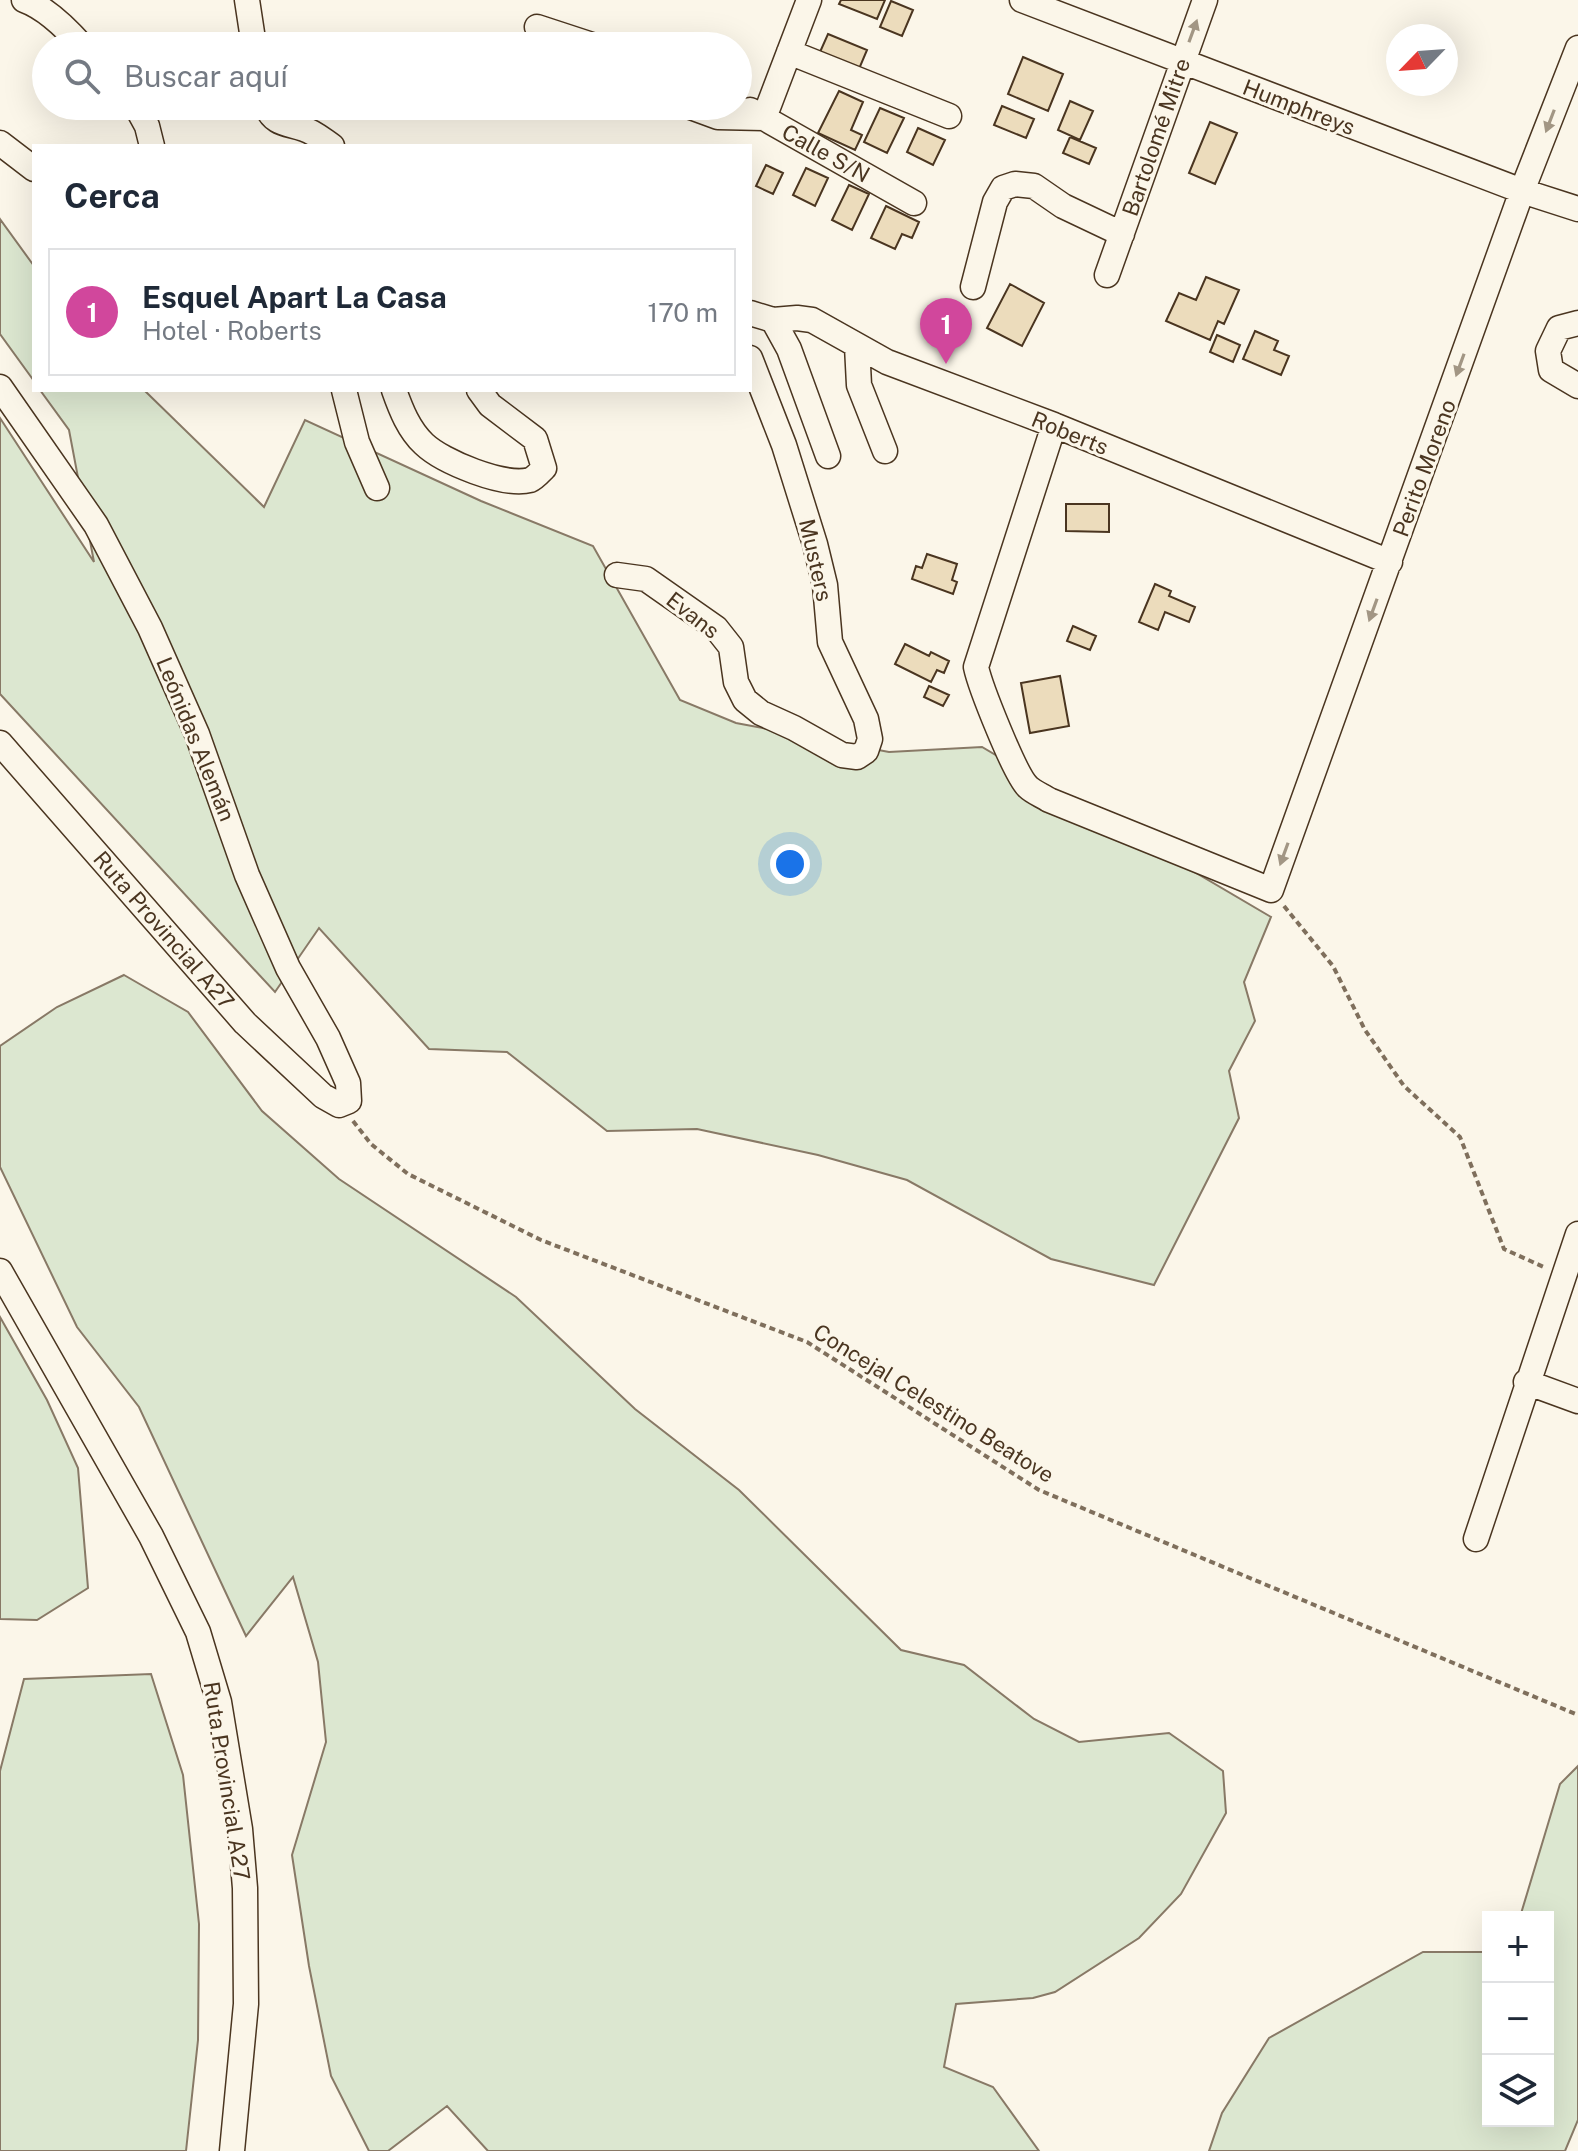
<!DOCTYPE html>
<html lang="es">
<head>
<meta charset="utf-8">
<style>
	body { margin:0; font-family:"Public Sans",sans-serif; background:#f2f2f3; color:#1f2937 }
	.controls { position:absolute; right:24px; bottom:24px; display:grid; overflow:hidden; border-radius:0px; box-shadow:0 8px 32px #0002 }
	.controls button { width:72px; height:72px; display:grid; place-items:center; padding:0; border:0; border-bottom:2px solid #e0e1e3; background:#fff; color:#1f2937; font:40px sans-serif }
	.compass { position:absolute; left:1386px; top:24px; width:72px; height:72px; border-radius:50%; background:#fff; box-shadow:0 8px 32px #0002; rotate:245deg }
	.you { position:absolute; left:790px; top:864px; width:28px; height:28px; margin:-20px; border:6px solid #fff; border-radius:50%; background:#1a73e8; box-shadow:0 0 0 12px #1a73e833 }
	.badge { display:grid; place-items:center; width:52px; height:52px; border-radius:50%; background:#0f766e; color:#fff; font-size:26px; font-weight:700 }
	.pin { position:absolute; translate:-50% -66px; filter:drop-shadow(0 2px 4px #0008) }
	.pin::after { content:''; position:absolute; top:42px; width:28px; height:24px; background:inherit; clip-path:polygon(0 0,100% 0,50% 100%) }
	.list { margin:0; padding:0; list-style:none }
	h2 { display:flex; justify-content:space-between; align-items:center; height:104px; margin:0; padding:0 32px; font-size:34px }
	h2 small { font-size:26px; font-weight:400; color:#747a83 }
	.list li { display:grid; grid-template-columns:52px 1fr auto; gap:24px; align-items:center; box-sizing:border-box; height:128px; margin:0 16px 16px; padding:0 16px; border:2px solid #e0e1e3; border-radius:0px }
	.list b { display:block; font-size:30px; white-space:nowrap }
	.list p { margin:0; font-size:26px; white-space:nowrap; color:#747a83 }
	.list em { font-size:26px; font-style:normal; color:#747a83 }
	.icon { flex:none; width:44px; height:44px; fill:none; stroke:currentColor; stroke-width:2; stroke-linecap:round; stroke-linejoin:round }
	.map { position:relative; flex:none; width:1578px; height:2151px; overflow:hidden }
	.search { position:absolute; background:#fff; box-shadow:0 8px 32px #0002; left:32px; top:32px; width:720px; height:88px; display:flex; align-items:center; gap:20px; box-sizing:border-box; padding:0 28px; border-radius:44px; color:#747a83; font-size:30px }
	.panel { position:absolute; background:#fff; box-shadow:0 8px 32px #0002; left:32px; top:144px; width:720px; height:248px; border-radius:0px }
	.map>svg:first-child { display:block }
	.green { fill:#dce7d0; stroke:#887966; stroke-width:2 }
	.building { fill:#ecdcbc; stroke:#4a3520; stroke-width:2 }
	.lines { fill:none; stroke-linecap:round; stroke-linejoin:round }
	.minor-casing { stroke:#4a3520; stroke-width:27 }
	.path { stroke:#7f6f5c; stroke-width:4; stroke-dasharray:6 4; stroke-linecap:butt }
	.minor { stroke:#fbf6e9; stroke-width:24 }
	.oneway { fill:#a29684 }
	.labels { text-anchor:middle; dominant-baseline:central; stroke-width:6; stroke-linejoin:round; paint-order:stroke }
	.street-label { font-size:22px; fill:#4a3520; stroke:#fbf6e9 }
</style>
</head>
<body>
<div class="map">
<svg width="1578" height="2151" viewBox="0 0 1578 2151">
	<rect width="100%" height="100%" fill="#fbf6e9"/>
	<!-- green -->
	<path class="green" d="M0 219 34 266V381L0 334Z
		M40 390H144L264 507 305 420 481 501 593 546 680 700 736 723 889 752 982 747 1271 917 1244 982 1255 1021 1229 1071 1239 1118 1154 1285 1051 1259 907 1180 818 1155 697 1129 607 1131 507 1052 429 1049 319 928 275 992 0 694V418L94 562 69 430Z
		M124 975 188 1012 262 1111 339 1179 516 1297 635 1409 739 1490 901 1650 964 1665 1034 1719 1079 1742 1169 1733 1223 1771 1226 1813 1181 1894 1139 1938 1055 1992 1033 1998 956 2004 944 2067 993 2087 1039 2151H488L447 2106 388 2151H369L331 2076 309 1966 292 1855 326 1742 318 1662 293 1577 246 1636 139 1407 77 1327 0 1167V1046L57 1007Z
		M0 1317 47 1400 78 1468 88 1588 37 1620 0 1619Z
		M151 1674 183 1775 199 1924 198 2040 186 2151H0V1771L24 1679Z
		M1578 1766V2120L1565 2151H1209L1222 2113 1269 2038 1423 1952H1488V2121H1548V1917H1520L1560 1784Z"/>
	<!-- building -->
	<path class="building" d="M841 0H885L877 19 839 4Z
		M891 1 913 10 902 36 880 27Z
		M828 34 867 50 859 69 820 52Z
		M1023 57 1063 74 1048 111 1008 94Z
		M839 91 863 102 851 130 862 135 855 150 818 133Z
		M1070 101 1093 111 1080 140 1058 130Z
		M1002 106 1034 119 1026 138 994 125Z
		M880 108 904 118 887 153 864 142Z
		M1210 122 1237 133 1215 184 1189 173Z
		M918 128 945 140 933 165 907 152Z
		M1070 137 1096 148 1089 164 1063 153Z
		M766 165 783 173 773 194 756 186Z
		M806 168 828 178 815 206 793 195Z
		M849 185 869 194 852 230 832 220Z
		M886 206 919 222 912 238 902 234 895 249 871 238Z
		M1206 277 1239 290 1224 324 1218 321 1210 340 1166 321 1179 293 1196 300Z
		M1010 284 1044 303 1022 346 987 328Z
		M1255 331 1278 341 1274 350 1289 356 1281 375 1243 359Z
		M1217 335 1240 345 1233 362 1210 352Z
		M1066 504H1109V532L1066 531Z
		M927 554 957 564 952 580 957 582 953 594 912 579 916 566 922 568Z
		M1155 584 1171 591 1169 596 1195 607 1189 622 1165 612 1158 630 1139 622Z
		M1073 626 1096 636 1090 650 1067 641Z
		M905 644 929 656 931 652 949 661 944 673 937 670 931 682 895 664Z
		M1060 676 1069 726 1030 733 1021 683Z
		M929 686 949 695 943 706 924 697Z"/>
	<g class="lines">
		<!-- minor casing -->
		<g class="minor-casing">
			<path id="minor" d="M24 0C46 8 67 29 82 46
				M247 0 254 46
				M1022 0 1522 191 1578 209
				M537 27 595 46
				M789 52 949 116
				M136 106 147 126 152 146
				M266 106C274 125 287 123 304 129 314 132 323 140 332 146
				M688 106 718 117 764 118 914 203
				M750 110 764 118 809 0
				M0 143 34 169
				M1107 275 1205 0
				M973 287 995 202 1003 188 1015 184 1034 186 1063 206 1122 234
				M750 313 773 320 797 318 812 320 887 362 1054 425 1390 562
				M773 320 789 349 828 456
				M1578 323 1559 328 1548 351 1551 370 1578 386
				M857 346 859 385 885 451
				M0 387 96 525 150 628 197 734 247 875 288 968 328 1038 348 1083 349 1101 339 1105 323 1096 245 1023 0 743
				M344 390 357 442 377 488
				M394 390C401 410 409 430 424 444 443 462 504 487 530 480 535 478 540 472 544 468L535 439 490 405 479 390
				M1054 425 976 667C980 686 1015 775 1028 787 1033 792 1043 796 1049 800L1271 890 1522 191 1578 48
				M617 575 646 579 716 628 731 647 736 682 745 700 761 713 794 728 842 755 857 757 866 751 870 739 866 719 830 642 825 585 815 544 784 445 750 358
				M0 1271 151 1536 198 1632 219 1702 240 1829 245 1888 246 2004 232 2151
				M1526 1382 1578 1401
				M1476 1539 1578 1234"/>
		</g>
		<!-- path -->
		<path class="path" d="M1284 906 1333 966 1365 1030 1404 1086 1460 1137 1504 1249 1546 1268
			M353 1121 371 1144 408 1174 541 1240 807 1342 1039 1490 1578 1715"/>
		<!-- minor -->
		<use href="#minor" class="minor"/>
	</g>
	<!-- one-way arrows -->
	<defs><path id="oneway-solid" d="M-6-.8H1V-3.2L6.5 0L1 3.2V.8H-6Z" transform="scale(2)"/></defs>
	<g class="oneway">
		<use href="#oneway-solid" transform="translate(1193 31) rotate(-70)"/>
		<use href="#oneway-solid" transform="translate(1550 121) rotate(111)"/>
		<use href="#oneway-solid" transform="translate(1460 365) rotate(110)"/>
		<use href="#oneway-solid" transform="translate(1373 610) rotate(110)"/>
		<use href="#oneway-solid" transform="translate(1284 854) rotate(110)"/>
	</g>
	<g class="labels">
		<!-- street labels -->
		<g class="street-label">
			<text transform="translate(1299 107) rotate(21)">Humphreys</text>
			<text transform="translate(1156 137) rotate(-71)">Bartolomé Mitre</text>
			<text transform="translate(826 153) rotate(29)">Calle S/N</text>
			<text transform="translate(1070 433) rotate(22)">Roberts</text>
			<text transform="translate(1424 468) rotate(-70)">Perito Moreno</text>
			<text transform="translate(816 560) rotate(77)">Musters</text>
			<text transform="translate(693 615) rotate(38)">Evans</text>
			<text transform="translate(196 739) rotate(68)">Leónidas Alemán</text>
			<text transform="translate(164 930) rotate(49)">Ruta Provincial A27</text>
			<text transform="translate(934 1403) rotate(32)">Concejal Celestino Beatove</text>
			<text transform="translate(227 1781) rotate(81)">Ruta Provincial A27</text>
		</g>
	</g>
</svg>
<div class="controls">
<button>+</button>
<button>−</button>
<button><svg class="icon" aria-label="layers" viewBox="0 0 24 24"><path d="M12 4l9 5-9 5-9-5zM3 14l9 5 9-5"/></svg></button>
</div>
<svg class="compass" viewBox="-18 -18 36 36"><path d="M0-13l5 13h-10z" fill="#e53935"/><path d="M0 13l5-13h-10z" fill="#747a83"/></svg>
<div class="you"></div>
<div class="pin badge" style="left:946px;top:364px;background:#d1479c">1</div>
<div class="search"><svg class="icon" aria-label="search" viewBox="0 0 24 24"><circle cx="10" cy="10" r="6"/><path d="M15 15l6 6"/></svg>Buscar aquí</div>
<section class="panel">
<h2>Cerca<small></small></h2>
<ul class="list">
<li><span class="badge" style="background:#d1479c">1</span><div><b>Esquel Apart La Casa</b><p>Hotel · Roberts</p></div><em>170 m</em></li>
</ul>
</section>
</div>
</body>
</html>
